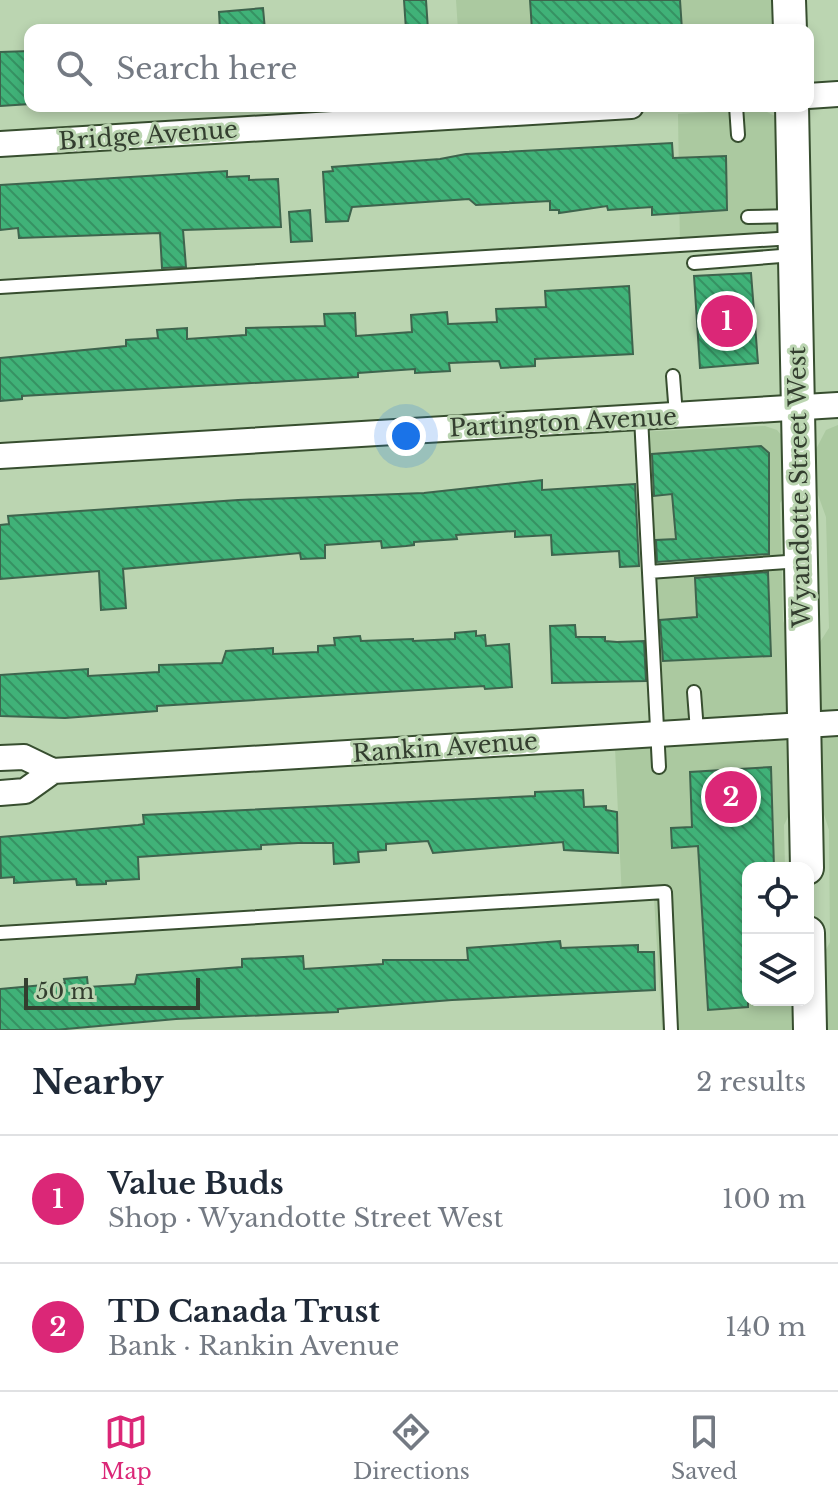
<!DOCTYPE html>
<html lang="en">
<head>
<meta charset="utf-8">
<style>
	body { margin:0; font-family:"Libre Baskerville",serif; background:#f6f6f7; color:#1f2937 }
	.controls { position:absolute; right:24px; bottom:24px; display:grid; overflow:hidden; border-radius:16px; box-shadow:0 4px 12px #0003 }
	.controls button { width:72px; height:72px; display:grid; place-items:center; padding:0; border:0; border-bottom:2px solid #e0e1e3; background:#fff; color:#1f2937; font:40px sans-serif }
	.scale { position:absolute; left:24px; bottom:20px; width:176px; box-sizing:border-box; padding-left:8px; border:4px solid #333e2f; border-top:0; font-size:22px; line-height:28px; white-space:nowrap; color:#333e2f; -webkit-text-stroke:6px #bbd5b1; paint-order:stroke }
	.you { position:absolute; left:406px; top:436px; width:28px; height:28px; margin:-20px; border:6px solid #fff; border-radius:50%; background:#1a73e8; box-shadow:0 0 0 12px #1a73e833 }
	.badge { display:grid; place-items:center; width:52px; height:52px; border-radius:50%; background:#db2777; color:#fff; font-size:26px; font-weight:700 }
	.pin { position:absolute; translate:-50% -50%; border:4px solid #fff; box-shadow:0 2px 8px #0006 }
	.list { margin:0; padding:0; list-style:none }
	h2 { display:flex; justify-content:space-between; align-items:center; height:104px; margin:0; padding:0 32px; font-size:34px }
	h2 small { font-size:26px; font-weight:400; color:#747a83 }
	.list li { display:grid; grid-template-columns:52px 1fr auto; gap:24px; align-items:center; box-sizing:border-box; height:128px; padding:0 32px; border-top:2px solid #e0e1e3 }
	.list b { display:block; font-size:30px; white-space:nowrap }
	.list p { margin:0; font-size:26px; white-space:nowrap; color:#747a83 }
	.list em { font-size:26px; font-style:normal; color:#747a83 }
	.icon { flex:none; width:44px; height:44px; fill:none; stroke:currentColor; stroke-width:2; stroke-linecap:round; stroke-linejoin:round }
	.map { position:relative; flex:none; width:838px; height:1030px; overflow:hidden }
	.search { position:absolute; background:#fff; box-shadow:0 4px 12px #0003; left:24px; right:24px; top:24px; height:88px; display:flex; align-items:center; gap:20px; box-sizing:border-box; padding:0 28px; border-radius:16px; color:#747a83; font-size:30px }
	.sheet { height:360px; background:#fff }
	nav { display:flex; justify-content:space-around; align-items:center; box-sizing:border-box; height:112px; border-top:2px solid #e0e1e3; background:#fff; font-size:22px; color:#747a83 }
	nav a { display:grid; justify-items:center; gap:4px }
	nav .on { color:#db2777 }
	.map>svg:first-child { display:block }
	.built { fill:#abc9a0 }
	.building { fill:url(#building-back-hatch); stroke:#3e644d; stroke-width:2 }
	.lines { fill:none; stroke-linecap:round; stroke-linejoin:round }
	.service-casing { stroke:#374e2f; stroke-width:16 }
	.minor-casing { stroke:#374e2f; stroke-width:28 }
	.secondary-casing { stroke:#374e2f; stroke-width:36 }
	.service { stroke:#fff; stroke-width:12 }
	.minor { stroke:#fff; stroke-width:24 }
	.secondary { stroke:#fff; stroke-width:32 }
	.labels { text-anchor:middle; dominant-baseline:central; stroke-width:6; stroke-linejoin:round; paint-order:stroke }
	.street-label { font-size:24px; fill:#333e2f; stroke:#bbd5b1 }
</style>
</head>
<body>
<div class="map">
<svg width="838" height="1030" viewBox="0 0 838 1030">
	<defs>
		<pattern id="building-back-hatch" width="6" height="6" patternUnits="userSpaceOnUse" patternTransform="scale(2)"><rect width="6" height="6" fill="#40b278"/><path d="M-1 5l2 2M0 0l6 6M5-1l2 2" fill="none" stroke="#369263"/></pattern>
	</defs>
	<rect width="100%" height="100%" fill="#bbd5b1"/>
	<!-- built -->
	<path class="built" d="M456 0H772V6L782 17V30H458Z
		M761 109 775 116 783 130 785 180 777 194 778 243 680 248 678 114Z
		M838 425V1030H824L820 961 830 942 829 830 821 805 818 645 829 628 826 517 817 492 814 453 826 430Z
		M765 426 777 430 787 442 789 492 780 503 783 621 791 637 792 809 784 825 785 868H748V1000H794L795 1030H662L654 898 622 899 615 748 654 744 636 432Z"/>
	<!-- building -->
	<path class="building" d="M404 0H426L428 30H406Z
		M530 0H680L682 30H532Z
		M263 8 265 30H220L219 12Z
		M30 51V104L0 106V52Z
		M672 143 673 158 726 156 727 210 652 215V207L608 210 607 206 559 213V210H550V201L476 205 469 199 352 207 348 221 326 222 323 172 333 171 332 167 440 159 466 154Z
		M227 171V177L249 176V180L278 179 281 227 183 230 186 267 162 268 160 233 19 238 18 228 0 230V185Z
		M310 210 312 241 291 242 289 212Z
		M751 273 758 363 700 368 694 276Z
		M629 286 633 354 535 359V366L501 368 499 361 449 363 450 371 415 373V369L358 373V377L22 396V399L0 401V358L126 346V340L158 338 157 330 187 328V339L246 335V328L325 326 324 314 355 313 356 336 412 332 411 315 447 312 448 324 497 322 496 309 546 307 545 291Z
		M761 446 769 453V554L657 562 656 540 676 539 672 494 654 496 652 454Z
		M542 480V490L635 484 639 566 620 567 619 551 552 555 551 535 515 537V531L456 535 457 539 414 542V545L406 546 382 548 381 541 325 545V558L301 559 300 553 123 569 126 608 101 610 99 571 0 579V525L9 524 8 516 238 500 424 493Z
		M768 572 771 656 663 661 660 620 697 617 695 578Z
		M575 625 576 637H605V641L617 642 644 641 646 681 552 683 550 626Z
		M476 631V636L485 635 486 646 509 644 512 687 485 689 484 686 157 706V711L65 718 0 716V675L88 669V676L159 672V665L222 663 226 651 273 648V654L318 652V646L335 645 334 638 360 636 361 641 413 639V641L455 639V633Z
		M771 767 774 868H748V1007L708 1010 698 846 672 848 671 828 692 827 690 772Z
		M583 790 584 807 606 806V810L617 812 618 853 564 850 563 842 433 853 428 841 386 844V850L358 852 359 862 334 864 333 843H298L261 845V849L138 857 139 879 106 881V884L77 885 76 879 14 883V877L1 878 0 837 138 825 144 824 143 815 535 796V792Z
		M560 941 561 948 638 945V952H654L655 990 452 1000 338 1009V1012L176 1019 55 1030H0V989L65 983 64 979 87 977 88 987 135 984 137 975 242 967V959L303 956 304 969 383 964V960H468L467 948Z"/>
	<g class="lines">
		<!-- service casing -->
		<g class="service-casing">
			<path id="service" d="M736 106 738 135
				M748 217 794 216
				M694 263 794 255
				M0 287 794 238
				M673 376 676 415
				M641 417 659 767
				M649 572 801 561
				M694 692 697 731
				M0 933 665 892 671 1030"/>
		</g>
		<!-- minor casing -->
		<g class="minor-casing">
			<path id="minor" d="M808 96 838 94
				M0 144 631 106
				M0 456 838 405
				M0 758 24 757 53 771 838 723
				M0 793 25 791 53 771"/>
		</g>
		<!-- secondary casing -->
		<g class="secondary-casing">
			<path id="secondary" d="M789 0 790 30
				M792 106 807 868
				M808 933 810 1030"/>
		</g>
		<!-- service -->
		<use href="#service" class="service"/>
		<!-- minor -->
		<use href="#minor" class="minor"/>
		<!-- secondary -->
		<use href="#secondary" class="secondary"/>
	</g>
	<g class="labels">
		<!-- street labels -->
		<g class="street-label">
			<text transform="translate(148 135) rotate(-4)">Bridge Avenue</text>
			<text transform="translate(563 422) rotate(-3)">Partington Avenue</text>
			<text transform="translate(799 487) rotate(-91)">Wyandotte Street West</text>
			<text transform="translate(445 747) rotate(-4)">Rankin Avenue</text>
		</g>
	</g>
</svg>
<div class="controls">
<button><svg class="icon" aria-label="locate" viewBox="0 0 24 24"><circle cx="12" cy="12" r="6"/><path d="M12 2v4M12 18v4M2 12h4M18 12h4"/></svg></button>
<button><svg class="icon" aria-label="layers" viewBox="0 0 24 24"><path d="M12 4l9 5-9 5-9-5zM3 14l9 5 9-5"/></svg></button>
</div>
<div class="scale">50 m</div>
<div class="you"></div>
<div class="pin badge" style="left:727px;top:321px">1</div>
<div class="pin badge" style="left:731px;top:797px">2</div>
<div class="search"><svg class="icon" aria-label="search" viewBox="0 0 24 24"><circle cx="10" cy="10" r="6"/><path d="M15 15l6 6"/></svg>Search here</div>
</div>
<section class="sheet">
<h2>Nearby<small>2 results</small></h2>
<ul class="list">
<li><span class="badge">1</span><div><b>Value Buds</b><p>Shop · Wyandotte Street West</p></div><em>100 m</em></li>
<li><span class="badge">2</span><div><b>TD Canada Trust</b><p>Bank · Rankin Avenue</p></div><em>140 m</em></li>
</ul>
</section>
<nav>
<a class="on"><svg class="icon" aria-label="map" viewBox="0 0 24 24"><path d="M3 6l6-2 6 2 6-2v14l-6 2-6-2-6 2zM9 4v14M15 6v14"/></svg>Map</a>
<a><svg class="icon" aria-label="directions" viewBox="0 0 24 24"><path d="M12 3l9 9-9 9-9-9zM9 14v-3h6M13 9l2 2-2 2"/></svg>Directions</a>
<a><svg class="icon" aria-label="saved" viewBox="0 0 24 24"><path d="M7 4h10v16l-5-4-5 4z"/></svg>Saved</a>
</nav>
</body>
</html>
